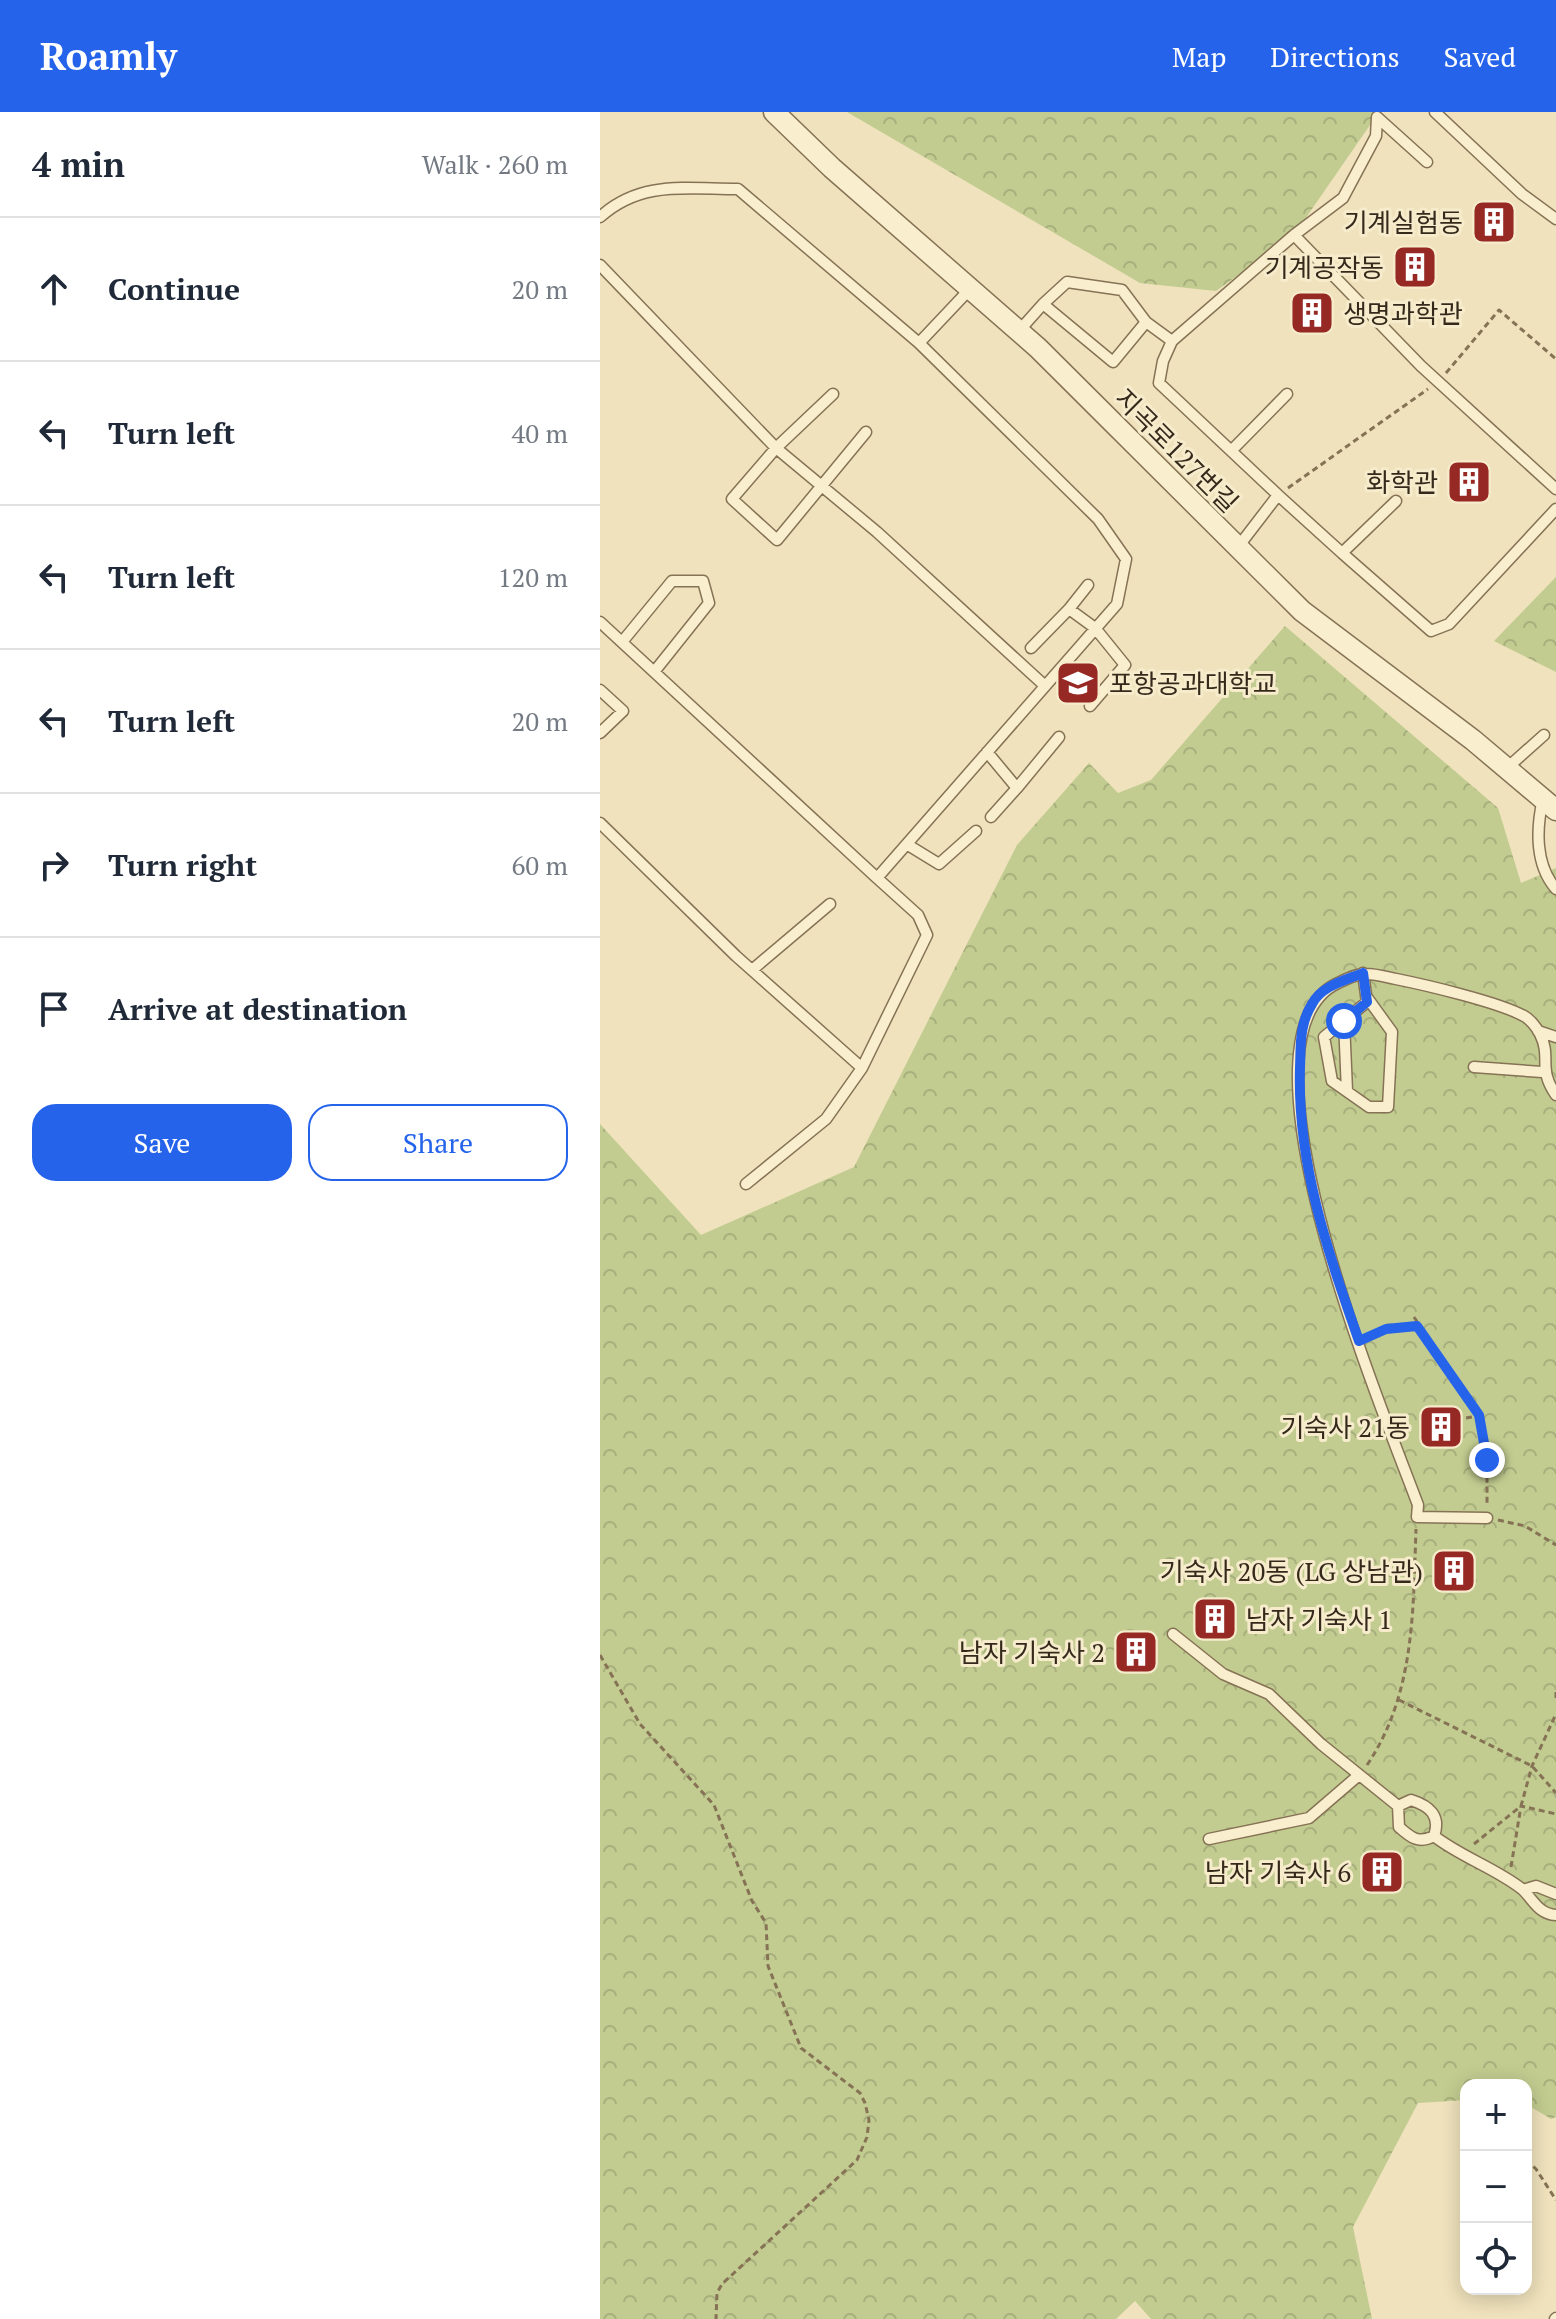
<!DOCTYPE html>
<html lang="en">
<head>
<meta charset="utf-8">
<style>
	body { margin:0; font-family:"PT Serif","Noto Sans KR",serif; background:#f6f6f7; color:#1f2937 }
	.controls { position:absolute; right:24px; bottom:24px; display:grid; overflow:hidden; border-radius:16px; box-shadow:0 4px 20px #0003 }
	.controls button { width:72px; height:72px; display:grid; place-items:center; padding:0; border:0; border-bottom:2px solid #e0e1e3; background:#fff; color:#1f2937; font:40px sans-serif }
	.stop { position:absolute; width:24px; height:24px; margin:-18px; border:6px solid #2563eb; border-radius:50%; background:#fff }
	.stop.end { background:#2563eb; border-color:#fff; box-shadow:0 2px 8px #0008 }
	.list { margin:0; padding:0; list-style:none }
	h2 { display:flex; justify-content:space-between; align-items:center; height:104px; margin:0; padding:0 32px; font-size:34px }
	h2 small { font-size:26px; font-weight:400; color:#747a83 }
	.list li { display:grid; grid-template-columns:52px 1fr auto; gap:24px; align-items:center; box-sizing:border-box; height:144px; padding:0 32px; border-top:2px solid #e0e1e3 }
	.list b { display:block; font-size:30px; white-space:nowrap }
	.list em { font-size:26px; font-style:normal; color:#747a83 }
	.actions { display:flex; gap:16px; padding:24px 32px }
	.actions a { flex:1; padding:18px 0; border:2px solid #2563eb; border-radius:24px; text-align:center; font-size:28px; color:#2563eb }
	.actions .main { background:#2563eb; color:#fff }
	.icon { flex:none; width:44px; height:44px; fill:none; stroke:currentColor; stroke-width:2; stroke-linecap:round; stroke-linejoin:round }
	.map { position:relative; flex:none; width:956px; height:2207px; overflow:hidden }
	header { display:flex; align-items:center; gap:48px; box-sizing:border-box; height:112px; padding:0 40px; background:#2563eb; color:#fff }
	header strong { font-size:38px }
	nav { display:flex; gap:44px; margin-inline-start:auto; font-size:28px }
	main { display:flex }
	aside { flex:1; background:#fff }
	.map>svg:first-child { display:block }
	.forest { fill:url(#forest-crowns) }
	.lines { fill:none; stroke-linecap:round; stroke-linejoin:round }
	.lane-casing { stroke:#867255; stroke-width:13 }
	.street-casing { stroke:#867255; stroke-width:23 }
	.path { stroke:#867255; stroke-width:3; stroke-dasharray:6 4; stroke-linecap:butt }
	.lane { stroke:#f9efcf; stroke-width:10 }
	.street { stroke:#f9efcf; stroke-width:20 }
	.route { stroke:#2563eb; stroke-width:10 }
	.labels { text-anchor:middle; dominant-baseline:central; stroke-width:6; stroke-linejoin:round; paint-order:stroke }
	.poi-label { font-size:26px; fill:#35291b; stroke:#f6eccc; text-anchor:end }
	.street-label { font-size:26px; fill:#35291b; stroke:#f6eccc }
</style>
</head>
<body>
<header>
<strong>Roamly</strong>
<nav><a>Map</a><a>Directions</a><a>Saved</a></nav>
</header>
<main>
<aside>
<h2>4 min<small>Walk · 260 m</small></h2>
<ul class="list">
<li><svg class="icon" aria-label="ahead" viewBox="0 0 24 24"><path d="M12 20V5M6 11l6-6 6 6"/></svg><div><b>Continue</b></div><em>20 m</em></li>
<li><svg class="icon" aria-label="left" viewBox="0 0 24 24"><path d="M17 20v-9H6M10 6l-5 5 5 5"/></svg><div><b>Turn left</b></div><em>40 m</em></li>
<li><svg class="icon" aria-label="left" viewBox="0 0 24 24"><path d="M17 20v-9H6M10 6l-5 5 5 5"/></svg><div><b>Turn left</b></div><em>120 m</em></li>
<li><svg class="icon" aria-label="left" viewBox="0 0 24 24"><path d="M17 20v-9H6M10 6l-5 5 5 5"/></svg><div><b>Turn left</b></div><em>20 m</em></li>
<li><svg class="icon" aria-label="right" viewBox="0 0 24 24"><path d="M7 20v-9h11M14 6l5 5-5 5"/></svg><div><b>Turn right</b></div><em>60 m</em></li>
<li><svg class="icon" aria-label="arrive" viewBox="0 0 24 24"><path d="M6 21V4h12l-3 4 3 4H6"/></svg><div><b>Arrive at destination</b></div></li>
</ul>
<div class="actions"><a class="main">Save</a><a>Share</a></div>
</aside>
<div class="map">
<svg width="956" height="2207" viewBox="0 0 956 2207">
	<defs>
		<pattern id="forest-crowns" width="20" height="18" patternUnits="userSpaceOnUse" patternTransform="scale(2)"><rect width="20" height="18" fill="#c2cc90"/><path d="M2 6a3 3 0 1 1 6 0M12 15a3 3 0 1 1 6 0" fill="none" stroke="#a7af7c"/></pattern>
	</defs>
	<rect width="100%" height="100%" fill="#efe2bc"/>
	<!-- forest -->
	<path class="forest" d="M247 0H779L694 123 616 179 540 171Z
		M956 465V560L894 529Z
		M685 514 898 696 921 771 956 756V2005L951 2007 926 1992V1973H866V1988L818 1991 753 2115 772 2207H551L535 2189 516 2207H0V1012L101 1123 254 1055 417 733 489 651 518 681 551 668Z"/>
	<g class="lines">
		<!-- lane casing -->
		<g class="lane-casing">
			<path id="lane" d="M835 0 922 82 956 107
				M0 105C41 68 86 77 138 77L319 231 370 177
				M694 123 743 86 776 24 777 5 827 50
				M0 153 176 336 277 420 444 573
				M546 210 572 229 563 249 559 271 678 383 638 435
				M419 219 443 192 513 250 546 210 522 178 467 170 443 192
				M572 229 694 123 821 254 956 377
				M233 282 176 336 132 387 177 428 266 320
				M632 338 687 282
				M678 383 742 441 796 389
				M742 441 831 519 849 512 956 397
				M469 497 488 473
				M0 510 277 766 517 492 526 447 498 407 319 231
				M22 530 72 469H103L109 491 54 560
				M431 536 469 497 495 516 525 553 490 594
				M0 578 23 599 0 621
				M387 640 417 676 459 625
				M907 656 944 623
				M943 687C936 717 935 753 956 777
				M391 705 417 676
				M0 711 136 844 262 956
				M308 733 339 752 376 719
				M152 858 230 792
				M763 861 767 890 724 925 732 969 769 995H788L792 920 766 884
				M744 909 747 979
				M938 919 956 925
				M874 955 942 960
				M146 1072 226 1007 262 956 327 823 318 803 277 766
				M887 1406 817 1405 818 1393C786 1306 624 923 738 871 746 867 758 861 766 862 776 862 786 865 796 867 826 873 898 890 924 904 930 907 937 916 940 922 952 946 937 956 956 983
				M573 1522 623 1562 669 1582 721 1632 798 1694
				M811 1688C830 1694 841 1704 834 1724 819 1732 811 1726 799 1715L798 1694Z
				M834 1724C861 1745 895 1756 922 1777 933 1787 938 1802 956 1803
				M609 1727 709 1706 759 1663
				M923 1778 936 1774 956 1782
				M955 2207 956 2206"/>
		</g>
		<!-- street casing -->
		<g class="street-casing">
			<path id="street" d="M174 0 232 56 438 236 702 499 873 628 956 698"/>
		</g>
		<!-- path -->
		<path class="path" d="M846 261 899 198 956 247
			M688 376 828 277
			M814 1205 879 1303 887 1348V1394
			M770 1224 786 1217 817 1214
			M866 1306 878 1304
			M898 1408 925 1414 956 1433
			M0 1543 40 1612 114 1693 152 1789 166 1811 168 1854 201 1936 260 1981 265 1991 269 2008 267 2025 257 2048 122 2172 117 2181 116 2207
			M956 1580V1590
			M799 1588 932 1654 956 1681
			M767 1653C815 1582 813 1499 816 1417
			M874 1732 921 1694 932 1654 956 1602
			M911 1755 921 1694 956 1702
			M926 2048 936 2057 956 2088"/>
		<!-- lane -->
		<use href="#lane" class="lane"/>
		<!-- street -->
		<use href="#street" class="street"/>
	</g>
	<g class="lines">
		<!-- route -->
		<path class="route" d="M744 909 767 890 763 861C746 868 721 874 712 892 699 913 701 933 700 956 697 1052 728 1140 759 1229L786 1217 817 1214 879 1303 887 1348"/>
	</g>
	<!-- icons -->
	<defs>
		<g id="building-square" transform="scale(2.3)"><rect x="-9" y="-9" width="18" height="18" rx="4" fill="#972924" stroke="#f6eccc"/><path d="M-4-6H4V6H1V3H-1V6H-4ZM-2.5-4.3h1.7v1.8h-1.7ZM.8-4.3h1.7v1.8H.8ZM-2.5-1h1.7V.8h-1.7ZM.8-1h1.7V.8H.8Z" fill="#fff"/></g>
		<g id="university-square" transform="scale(2.3)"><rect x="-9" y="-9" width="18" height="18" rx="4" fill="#972924" stroke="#f6eccc"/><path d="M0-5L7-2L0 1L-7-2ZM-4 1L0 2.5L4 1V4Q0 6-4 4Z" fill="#fff"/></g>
	</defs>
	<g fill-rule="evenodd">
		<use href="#building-square" x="894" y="110"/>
		<use href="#building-square" x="815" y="155"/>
		<use href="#building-square" x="712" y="201"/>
		<use href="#building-square" x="869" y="370"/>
		<use href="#university-square" x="478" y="571"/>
		<use href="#building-square" x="841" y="1315"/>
		<use href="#building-square" x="854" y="1459"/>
		<use href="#building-square" x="615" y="1507"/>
		<use href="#building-square" x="536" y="1540"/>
		<use href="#building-square" x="782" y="1760"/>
	</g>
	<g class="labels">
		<!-- poi labels -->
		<g class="poi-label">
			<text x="863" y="110">기계실험동</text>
			<text x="784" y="155">기계공작동</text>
			<text x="743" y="201" text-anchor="start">생명과학관</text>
			<text x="838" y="370">화학관</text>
			<text x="509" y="571" text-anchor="start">포항공과대학교</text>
			<text x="810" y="1315">기숙사 21동</text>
			<text x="823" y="1459">기숙사 20동 (LG 상남관)</text>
			<text x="646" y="1507" text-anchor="start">남자 기숙사 1</text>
			<text x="505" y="1540">남자 기숙사 2</text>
			<text x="751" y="1760">남자 기숙사 6</text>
		</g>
		<!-- street labels -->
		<g class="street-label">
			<text transform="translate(577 338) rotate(45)">지곡로127번길</text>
		</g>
	</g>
</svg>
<div class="controls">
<button>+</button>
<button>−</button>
<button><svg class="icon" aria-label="locate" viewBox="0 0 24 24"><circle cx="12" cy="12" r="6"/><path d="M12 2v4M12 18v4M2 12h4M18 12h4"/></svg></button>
</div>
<div class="stop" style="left:744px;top:909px"></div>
<div class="stop end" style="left:887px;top:1348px"></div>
</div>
</main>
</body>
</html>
